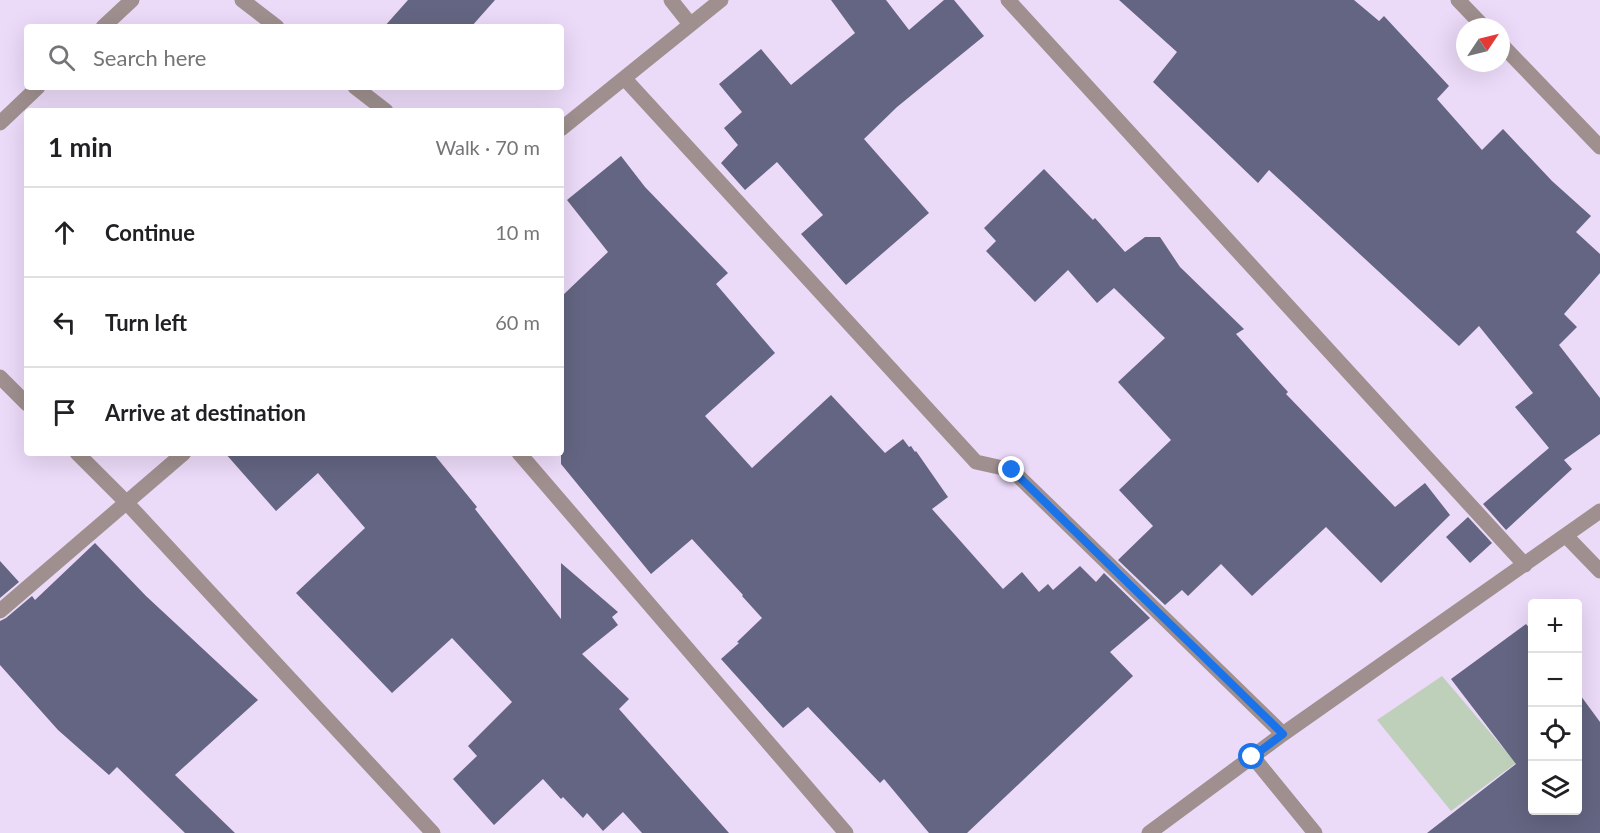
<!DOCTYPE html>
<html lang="en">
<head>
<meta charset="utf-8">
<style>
	body { margin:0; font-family:Lato,sans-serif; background:#f2f2f2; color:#202124 }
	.controls { position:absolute; right:18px; bottom:18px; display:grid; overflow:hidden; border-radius:6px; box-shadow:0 6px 24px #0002 }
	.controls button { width:54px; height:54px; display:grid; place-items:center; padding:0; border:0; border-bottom:2px solid #e0e0e0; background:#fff; color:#202124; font:30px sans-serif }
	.compass { position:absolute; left:1456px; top:18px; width:54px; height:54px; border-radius:50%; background:#fff; box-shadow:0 6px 24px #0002; rotate:55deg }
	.stop { position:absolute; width:18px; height:18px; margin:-14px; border:4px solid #1a73e8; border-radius:50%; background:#fff }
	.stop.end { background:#1a73e8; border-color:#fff; box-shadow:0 2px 6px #0008 }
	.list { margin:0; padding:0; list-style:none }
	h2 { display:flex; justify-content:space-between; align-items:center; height:78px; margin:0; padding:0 24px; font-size:26px }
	h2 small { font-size:20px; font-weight:400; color:#757577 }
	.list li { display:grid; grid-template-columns:39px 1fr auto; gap:18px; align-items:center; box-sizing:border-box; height:90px; padding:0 24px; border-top:2px solid #e0e0e0 }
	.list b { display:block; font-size:22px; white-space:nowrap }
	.list em { font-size:20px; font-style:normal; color:#757577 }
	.icon { flex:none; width:33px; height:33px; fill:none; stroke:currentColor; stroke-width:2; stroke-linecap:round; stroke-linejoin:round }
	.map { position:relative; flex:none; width:1600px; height:833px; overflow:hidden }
	.search { position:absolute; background:#fff; box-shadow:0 6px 24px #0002; left:24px; top:24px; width:540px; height:66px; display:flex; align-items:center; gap:15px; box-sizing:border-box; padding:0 21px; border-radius:6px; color:#757577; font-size:22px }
	.panel { position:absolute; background:#fff; box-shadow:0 6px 24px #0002; left:24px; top:108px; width:540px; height:348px; border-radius:6px }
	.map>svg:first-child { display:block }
	.green { fill:#bed0ba }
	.building { fill:#636582 }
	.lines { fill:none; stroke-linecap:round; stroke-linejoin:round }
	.minor { stroke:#9f8f8f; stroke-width:15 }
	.route { stroke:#1a73e8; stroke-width:8 }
</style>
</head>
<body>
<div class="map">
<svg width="1600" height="833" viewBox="0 0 1600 833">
	<rect width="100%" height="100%" fill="#ebdaf8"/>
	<!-- green -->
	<path class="green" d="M1442 676 1516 763 1451 811 1377 720Z"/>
	<!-- building -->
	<path class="building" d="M408 0H495L471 27H384Z
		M831 0H886L909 30 944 0H954L984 36 897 107 864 139 929 213 846 285 801 234 823 215 777 162 745 190 721 163 738 145 724 128 742 112 719 84 761 49 791 85 855 33Z
		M1119 0H1354L1379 21 1384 16 1449 86 1437 99 1482 150 1503 129 1552 181 1591 216 1576 232 1600 254V273L1564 314 1577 327 1559 345 1600 398V434L1564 460 1572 469 1506 530 1483 504 1549 448 1515 407 1533 393 1479 326 1459 346 1269 170 1258 183 1153 82 1177 52Z
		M621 156 645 187 728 273 716 284 775 353 705 416 752 468 831 395 885 453 903 439 909 447 911 446 915 452 916 451 948 497 932 509 1003 589 1022 572 1039 592 1048 584 1053 590 1080 566 1096 582 1104 573 1150 618 1110 652 1133 676 967 833H929L884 779 880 783 808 707 783 728 721 659 739 643 737 642 762 618 742 596 743 595 692 539 651 574 561 464V297L608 252 567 200Z
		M1044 169 1093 220 1095 218 1125 252 1145 237H1160L1180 267 1244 329 1236 334 1288 392 1286 394 1395 507 1425 483 1450 515 1381 583 1326 527 1252 596 1221 564 1188 596 1182 590 1165 605 1118 560 1153 526 1119 490 1171 440 1118 382 1165 338 1114 288 1097 303 1068 270 1035 302 986 251 996 241 984 228Z
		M225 453H433L477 507 475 509 561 619V563L618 612 612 617 618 625 582 654 629 699 619 709 729 833H642L623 812 603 831 587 813 583 818 563 797 561 799 543 779 494 825 453 779 477 756 468 746 512 702 452 638 392 693 296 593 365 528 318 473 276 511Z
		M1468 517 1492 543 1470 563 1446 537Z
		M95 543 146 596 258 700 175 775 235 833H185L117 767 109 775 58 730 0 665V621L6 618 32 596 35 600Z
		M0 561 19 582 0 598Z
		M1526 624 1533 632V810H1578V692L1600 722V833H1427L1516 764 1451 679Z"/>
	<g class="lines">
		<!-- minor -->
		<path class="minor" d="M242 0 277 27
			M671 0 690 24
			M1008 0 1525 565
			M1458 0 1484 27
			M103 27 132 0
			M1501 44 1600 147
			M625 79 976 462 1012 470 1283 734
			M355 87 386 111
			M0 123 38 87
			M561 129 721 0
			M0 377 27 404
			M77 453 126 502 433 833
			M519 453 846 833
			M1566 536 1600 571
			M0 611 184 453
			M1253 757 1315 833
			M1149 833 1283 734 1600 511"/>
	</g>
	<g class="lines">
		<!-- route -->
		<path class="route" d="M1012 470 1283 734 1252 757"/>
	</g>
</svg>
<div class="controls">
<button>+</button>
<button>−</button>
<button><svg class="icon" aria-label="locate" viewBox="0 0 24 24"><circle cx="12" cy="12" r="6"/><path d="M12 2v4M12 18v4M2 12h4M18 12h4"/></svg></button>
<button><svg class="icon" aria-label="layers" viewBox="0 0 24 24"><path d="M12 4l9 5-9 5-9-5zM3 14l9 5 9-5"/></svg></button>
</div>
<svg class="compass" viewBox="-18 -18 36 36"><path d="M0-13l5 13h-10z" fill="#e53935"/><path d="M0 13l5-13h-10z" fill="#757577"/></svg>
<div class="stop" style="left:1252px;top:757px"></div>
<div class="stop end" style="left:1012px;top:470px"></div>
<div class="search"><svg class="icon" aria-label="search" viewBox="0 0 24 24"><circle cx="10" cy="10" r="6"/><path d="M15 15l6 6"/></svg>Search here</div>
<section class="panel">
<h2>1 min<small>Walk · 70 m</small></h2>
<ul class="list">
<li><svg class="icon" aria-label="ahead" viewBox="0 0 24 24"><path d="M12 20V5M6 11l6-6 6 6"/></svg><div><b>Continue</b></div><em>10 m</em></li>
<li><svg class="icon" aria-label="left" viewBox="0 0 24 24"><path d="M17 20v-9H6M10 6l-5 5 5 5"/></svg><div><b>Turn left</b></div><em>60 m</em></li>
<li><svg class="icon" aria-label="arrive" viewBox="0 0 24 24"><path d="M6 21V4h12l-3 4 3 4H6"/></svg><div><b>Arrive at destination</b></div></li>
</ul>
</section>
</div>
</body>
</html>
